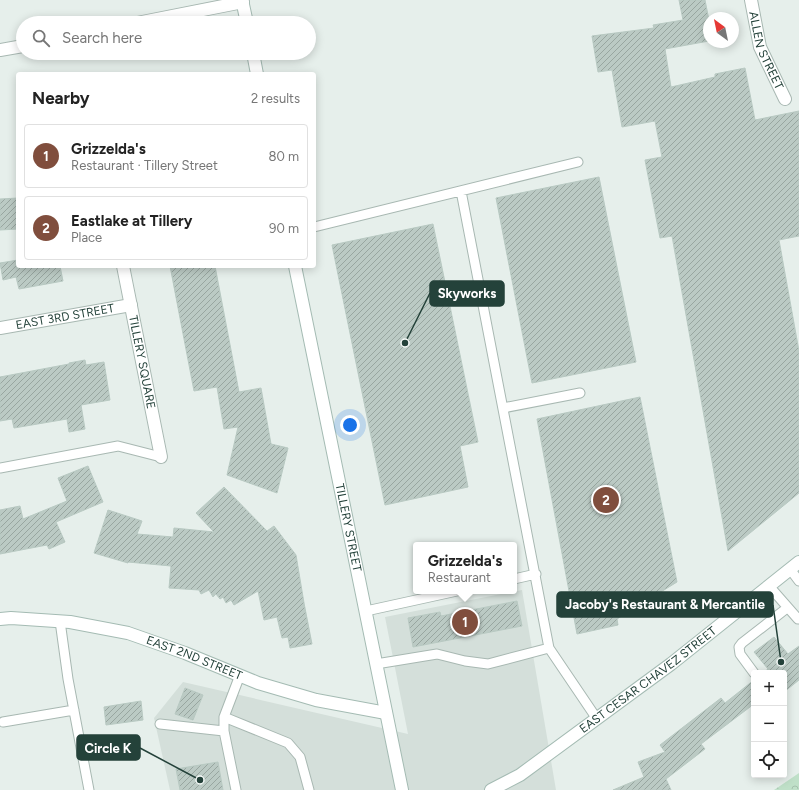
<!DOCTYPE html>
<html lang="en">
<head>
<meta charset="utf-8">
<style>
	body { margin:0; font-family:Figtree,sans-serif; background:#f2f2f2; color:#222 }
	.controls { position:absolute; right:12px; bottom:12px; display:grid; overflow:hidden; border-radius:4px; box-shadow:0 2px 10px #0003 }
	.controls button { width:36px; height:36px; display:grid; place-items:center; padding:0; border:0; border-bottom:1px solid #e0e0e0; background:#fff; color:#222; font:20px sans-serif }
	.compass { position:absolute; left:703px; top:12px; width:36px; height:36px; border-radius:50%; background:#fff; box-shadow:0 2px 10px #0003; rotate:327deg }
	.you { position:absolute; left:350px; top:425px; width:14px; height:14px; margin:-10px; border:3px solid #fff; border-radius:50%; background:#1a73e8; box-shadow:0 0 0 6px #1a73e833 }
	.badge { display:grid; place-items:center; width:26px; height:26px; border-radius:50%; background:#804e3d; color:#fff; font-size:13px; font-weight:700 }
	.pin { position:absolute; translate:-50% -50%; border:2px solid #fff; box-shadow:0 1px 4px #0006 }
	.popup { position:absolute; left:413px; top:542px; width:104px; height:52px; box-sizing:border-box; display:grid; place-content:center; border-radius:4px; background:#fff; filter:drop-shadow(0 1px 3px #0005); font-size:13px; white-space:nowrap; color:#767676 }
	.popup b { font-size:15px; color:#222 }
	.popup::after { content:''; position:absolute; left:50%; top:100%; margin-left:-8px; border:8px solid transparent; border-top-color:#fff }
	.list { margin:0; padding:0; list-style:none }
	h2 { display:flex; justify-content:space-between; align-items:center; height:52px; margin:0; padding:0 16px; font-size:17px }
	h2 small { font-size:13px; font-weight:400; color:#767676 }
	.list li { display:grid; grid-template-columns:26px 1fr auto; gap:12px; align-items:center; box-sizing:border-box; height:64px; margin:0 8px 8px; padding:0 8px; border:1px solid #e0e0e0; border-radius:4px }
	.list b { display:block; font-size:15px; white-space:nowrap }
	.list p { margin:0; font-size:13px; white-space:nowrap; color:#767676 }
	.list em { font-size:13px; font-style:normal; color:#767676 }
	.icon { flex:none; width:22px; height:22px; fill:none; stroke:currentColor; stroke-width:2; stroke-linecap:round; stroke-linejoin:round }
	.map { position:relative; flex:none; width:799px; height:790px; overflow:hidden }
	.search { position:absolute; background:#fff; box-shadow:0 2px 10px #0003; left:16px; top:16px; width:300px; height:44px; display:flex; align-items:center; gap:10px; box-sizing:border-box; padding:0 14px; border-radius:22px; color:#767676; font-size:15px }
	.panel { position:absolute; background:#fff; box-shadow:0 2px 10px #0003; left:16px; top:72px; width:300px; height:196px; border-radius:4px }
	.map>svg:first-child { display:block }
	.built { fill:#d4dfda }
	.forest { fill:url(#forest-crowns) }
	.building { fill:url(#building-hatch); stroke:#b8c9c2 }
	.lines { fill:none; stroke-linecap:round; stroke-linejoin:round }
	.lane-casing { stroke:#a8b8b2; stroke-width:11 }
	.street-casing { stroke:#a8b8b2; stroke-width:14 }
	.secondary-casing { stroke:#a4bbb3; stroke-width:14 }
	.lane { stroke:#fff; stroke-width:9 }
	.street { stroke:#fff; stroke-width:12 }
	.secondary { stroke:#fff; stroke-width:12 }
	.labels { text-anchor:middle; dominant-baseline:central; stroke-width:3; stroke-linejoin:round; paint-order:stroke }
	.street-label { font-size:12px; fill:#24423a; stroke:#f7fbf9 }
	.leader { fill:none; stroke:#24423a; stroke-width:1.5 }
	.callout-dot { fill:#24423a; stroke:#f7fbf9; stroke-width:1.5 }
	.callout { fill:#24423a; stroke:#24423a; stroke-width:1.5 }
	.callout-label { font-size:13px; text-anchor:middle; font-weight:bold; fill:#fff }
</style>
</head>
<body>
<div class="map">
<svg width="799" height="790" viewBox="0 0 799 790">
	<defs>
		<pattern id="forest-crowns" width="20" height="18" patternUnits="userSpaceOnUse"><rect width="20" height="18" fill="#bfe0c8"/><path d="M2 6a3 3 0 1 1 6 0M12 15a3 3 0 1 1 6 0" fill="none" stroke="#a4c1ad"/></pattern>
		<pattern id="building-hatch" width="6" height="6" patternUnits="userSpaceOnUse"><rect width="6" height="6" fill="#bbcac4"/><path d="M-1 1l2-2M0 6l6-6M5 7l2-2" fill="none" stroke="#98a6a0"/></pattern>
	</defs>
	<rect width="100%" height="100%" fill="#e6efeb"/>
	<!-- built -->
	<path class="built" d="M522 590 556 790H170L154 718 183 682 408 734 385 617Z"/>
	<!-- forest -->
	<path class="forest" d="M799 773V790H774Z"/>
	<!-- building -->
	<path class="building" d="M679 0H705L709 20V41L665 49 671 87 715 77V74L745 68 755 120 799 111V236L779 240 799 351V493L728 551 672 236 660 238 645 160 662 157 655 121 622 127 612 70 598 72 592 36 654 28 653 25 683 20Z
		M599 177 636 362 532 383 496 198Z
		M18 198V229L0 230V199Z
		M433 224 478 442 460 446 468 487 385 505 332 245Z
		M18 260V266H60L63 281 19 289 16 277 3 280 0 263Z
		M170 266H215L239 392 261 388 271 444 288 448 277 493 227 475 238 427 224 429 217 387 194 391Z
		M85 360 86 365 104 362 110 400 81 405 85 429 69 432 67 419 14 428 12 419 0 421V377L69 364V363Z
		M640 397 677 582 617 619 618 625 577 634 537 419Z
		M88 466 103 502 56 522 65 542 49 549 47 545 0 554V510L20 506 23 519 67 501 58 478Z
		M224 487 267 531 274 526 296 555 304 603 312 644 290 648 288 637 282 638 277 617 264 620 258 591 234 605 231 600 226 603 223 597 220 599 216 594 213 597 209 590 201 594 199 590 169 588 171 566 128 562V563L94 553 108 510 142 521 137 534 173 537 174 528 214 532 196 513Z
		M517 601 522 626 413 647 408 618 440 612 441 616Z
		M774 637 788 654 799 646V680L784 692V673H763L768 669 754 652Z
		M754 680V704L701 744 705 749 666 779 671 790H613L644 777 638 762 665 752 660 745 721 698 725 703Z
		M185 688 203 695 193 720 175 714Z
		M141 701 143 720 106 725 104 707Z
		M218 762 223 790H180L176 769Z"/>
	<g class="lines">
		<!-- lane casing -->
		<g class="lane-casing">
			<path id="lane" d="M461 191 549 648 597 719
				M314 227 578 162
				M503 408 580 393
				M0 468 118 446 161 457
				M790 569 799 581
				M514 579 536 574
				M769 586 798 619H799
				M366 611 457 591
				M60 621 68 679 89 790
				M376 664 437 654 465 661 488 664 549 648
				M754 673 740 654 739 647 742 643 787 608
				M224 717 288 743 300 757 309 790
				M3 722 74 710
				M160 724 224 731
				M236 790 224 731V717L240 675"/>
		</g>
		<!-- street casing -->
		<g class="street-casing">
			<g id="street">
				<path id="s1" d="M751 0 760 47 785 99"/>
				<path d="M137 23 243 2"/>
				<path d="M0 50 23 46"/>
				<path id="s2" d="M123 266 161 457"/>
				<path id="s3" d="M0 328 131 305"/>
			</g>
		</g>
		<!-- secondary casing -->
		<g class="secondary-casing">
			<g id="secondary">
				<path d="M242 0 247 23"/>
				<path d="M253 53 257 74"/>
				<path id="s4" d="M295 266 402 790"/>
				<path id="s5" d="M0 619 11 618 70 622 128 633 185 653 258 683 316 700 386 713"/>
				<path id="s6" d="M491 790 520 775 671 664 799 562"/>
			</g>
		</g>
		<!-- lane -->
		<use href="#lane" class="lane"/>
		<!-- street -->
		<use href="#street" class="street"/>
		<!-- secondary -->
		<use href="#secondary" class="secondary"/>
	</g>
	<g class="labels">
		<!-- street labels -->
		<g class="street-label">
			<text stroke="none"><textPath href="#s1" startOffset="53">ALLEN STREET</textPath></text>
			<text stroke="none"><textPath href="#s3" startOffset="66">EAST 3RD STREET</textPath></text>
			<text stroke="none"><textPath href="#s2" startOffset="98">TILLERY SQUARE</textPath></text>
			<text stroke="none"><textPath href="#s4" startOffset="267">TILLERY STREET</textPath></text>
			<text stroke="none"><textPath href="#s5" startOffset="200">EAST 2ND STREET</textPath></text>
			<text stroke="none"><textPath href="#s6" startOffset="192">EAST CESAR CHAVEZ STREET</textPath></text>
		</g>
	</g>
	<!-- callouts -->
	<path class="leader" d="M405 343L430 293M781 662L773 605M200 780L140 748"/>
	<g class="callout-dot">
		<circle cx="405" cy="343" r="4"/>
		<circle cx="781" cy="662" r="4"/>
		<circle cx="200" cy="780" r="4"/>
	</g>
	<g class="callout">
		<rect x="430" y="281" width="74" height="25" rx="4"/>
		<rect x="557" y="592" width="216" height="25" rx="4"/>
		<rect x="77" y="735" width="63" height="25" rx="4"/>
	</g>
	<g class="callout-label">
		<text x="467" y="298">Skyworks</text>
		<text x="665" y="609">Jacoby's Restaurant &amp; Mercantile</text>
		<text x="108" y="753">Circle K</text>
	</g>
</svg>
<div class="controls">
<button>+</button>
<button>−</button>
<button><svg class="icon" aria-label="locate" viewBox="0 0 24 24"><circle cx="12" cy="12" r="6"/><path d="M12 2v4M12 18v4M2 12h4M18 12h4"/></svg></button>
</div>
<svg class="compass" viewBox="-18 -18 36 36"><path d="M0-13l5 13h-10z" fill="#e53935"/><path d="M0 13l5-13h-10z" fill="#767676"/></svg>
<div class="you"></div>
<div class="pin badge" style="left:465px;top:622px">1</div>
<div class="popup"><b>Grizzelda's</b>Restaurant</div>
<div class="pin badge" style="left:606px;top:500px">2</div>
<div class="search"><svg class="icon" aria-label="search" viewBox="0 0 24 24"><circle cx="10" cy="10" r="6"/><path d="M15 15l6 6"/></svg>Search here</div>
<section class="panel">
<h2>Nearby<small>2 results</small></h2>
<ul class="list">
<li><span class="badge">1</span><div><b>Grizzelda's</b><p>Restaurant · Tillery Street</p></div><em>80 m</em></li>
<li><span class="badge">2</span><div><b>Eastlake at Tillery</b><p>Place</p></div><em>90 m</em></li>
</ul>
</section>
</div>
</body>
</html>
